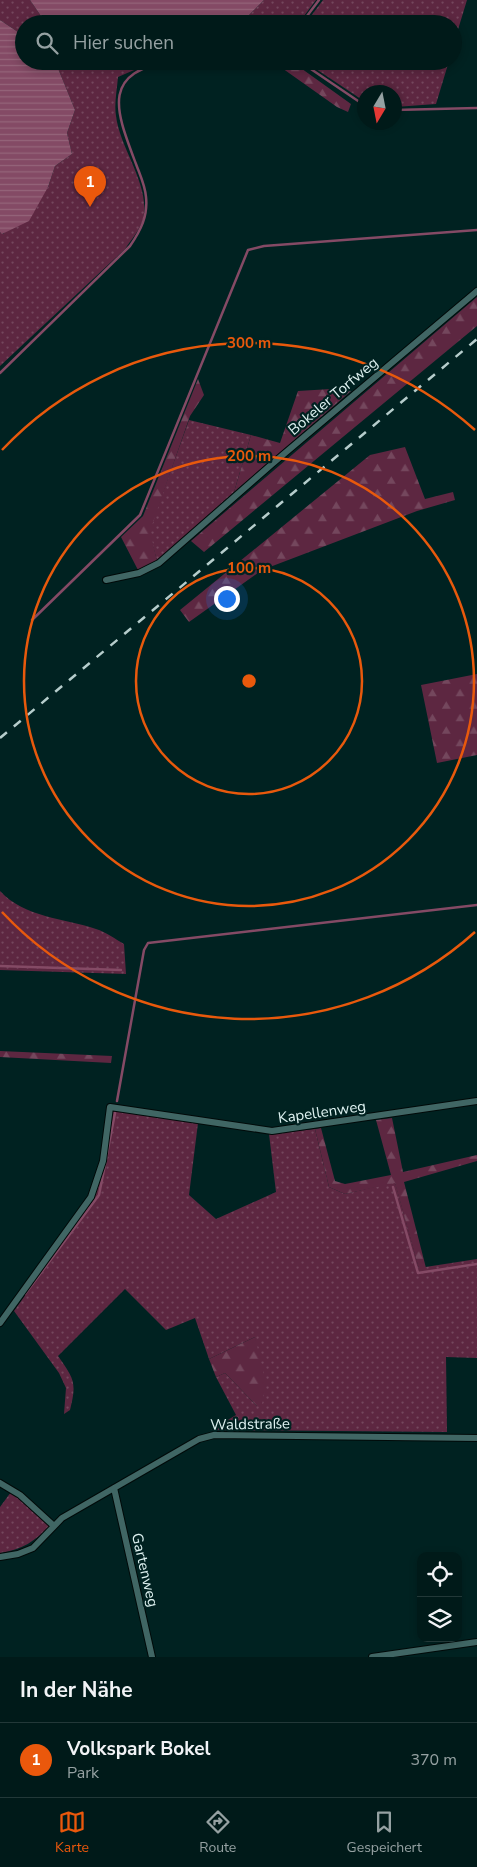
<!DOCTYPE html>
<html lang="de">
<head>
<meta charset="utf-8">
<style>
	body { margin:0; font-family:"Nunito Sans",sans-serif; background:#0a2322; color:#f1f3f6 }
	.controls { position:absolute; right:15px; bottom:15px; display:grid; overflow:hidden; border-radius:10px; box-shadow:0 2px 8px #0003 }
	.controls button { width:45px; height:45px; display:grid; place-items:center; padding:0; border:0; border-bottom:1px solid #223838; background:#001a19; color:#f1f3f6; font:25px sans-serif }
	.compass { position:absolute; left:357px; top:85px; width:45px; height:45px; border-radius:50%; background:#001a19; box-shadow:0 2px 8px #0003; rotate:190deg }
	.you { position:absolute; left:226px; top:598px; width:18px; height:18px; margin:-12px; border:4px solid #fff; border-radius:50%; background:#1a73e8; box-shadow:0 0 0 8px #1a73e833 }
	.badge { display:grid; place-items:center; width:32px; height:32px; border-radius:50%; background:#ea580c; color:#fff; font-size:16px; font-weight:700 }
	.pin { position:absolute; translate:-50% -41px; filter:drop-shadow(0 1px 2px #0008) }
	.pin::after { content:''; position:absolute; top:26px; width:18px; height:15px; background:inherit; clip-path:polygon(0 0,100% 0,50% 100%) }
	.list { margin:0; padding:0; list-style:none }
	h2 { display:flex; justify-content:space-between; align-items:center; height:65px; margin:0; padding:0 20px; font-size:21px }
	h2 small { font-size:16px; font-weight:400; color:#95a1a2 }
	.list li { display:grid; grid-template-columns:32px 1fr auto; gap:15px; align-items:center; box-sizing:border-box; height:75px; padding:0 20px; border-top:1px solid #223838 }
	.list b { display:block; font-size:19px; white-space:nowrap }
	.list p { margin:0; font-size:16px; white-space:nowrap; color:#95a1a2 }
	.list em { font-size:16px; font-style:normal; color:#95a1a2 }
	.icon { flex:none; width:28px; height:28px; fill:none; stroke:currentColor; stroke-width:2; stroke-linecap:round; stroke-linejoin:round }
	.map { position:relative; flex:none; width:477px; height:1657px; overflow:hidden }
	.search { position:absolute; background:#001a19; box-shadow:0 2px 8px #0003; left:15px; right:15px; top:15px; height:55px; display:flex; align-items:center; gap:12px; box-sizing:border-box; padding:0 18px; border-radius:28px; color:#95a1a2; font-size:19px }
	.sheet { height:140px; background:#001a19 }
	nav { display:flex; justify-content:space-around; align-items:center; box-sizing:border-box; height:70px; border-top:1px solid #223838; background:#001a19; font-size:14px; color:#95a1a2 }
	nav a { display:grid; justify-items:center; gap:2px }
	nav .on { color:#ea580c }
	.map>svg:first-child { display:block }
	.green { fill:url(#green-dots) }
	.forest { fill:url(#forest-firs) }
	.water { fill:url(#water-rules) }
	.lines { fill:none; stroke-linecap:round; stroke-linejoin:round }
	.stream { stroke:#844a65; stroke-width:2.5 }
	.street-casing { stroke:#000a09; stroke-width:8 }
	.street { stroke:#406664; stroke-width:6 }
	.rail { stroke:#b6cdcc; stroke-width:2.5; stroke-dasharray:9 9; stroke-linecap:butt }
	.ring { fill:none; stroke:#e8590c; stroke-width:2.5 }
	.labels { text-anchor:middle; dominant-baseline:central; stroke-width:4.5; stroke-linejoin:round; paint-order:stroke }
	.street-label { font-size:15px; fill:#ddf1f0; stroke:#002221 }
	.centre { fill:#e8590c; stroke:#002221; stroke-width:2.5 }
	.ring-label { font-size:15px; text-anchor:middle; font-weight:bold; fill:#e8590c; stroke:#002221; stroke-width:4.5; stroke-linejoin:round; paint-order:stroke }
</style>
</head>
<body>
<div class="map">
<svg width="477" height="1657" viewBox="0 0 477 1657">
	<defs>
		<pattern id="green-dots" width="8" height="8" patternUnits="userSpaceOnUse" patternTransform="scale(1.25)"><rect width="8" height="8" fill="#5d2741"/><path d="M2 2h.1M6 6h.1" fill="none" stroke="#74475d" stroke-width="1.8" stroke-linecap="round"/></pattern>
		<pattern id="forest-firs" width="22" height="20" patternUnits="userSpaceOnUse" patternTransform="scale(1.25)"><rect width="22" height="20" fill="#5d2741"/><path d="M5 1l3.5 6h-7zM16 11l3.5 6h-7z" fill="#74475d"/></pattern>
		<pattern id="water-rules" width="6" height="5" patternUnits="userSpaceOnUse" patternTransform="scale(1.25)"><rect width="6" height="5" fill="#844a65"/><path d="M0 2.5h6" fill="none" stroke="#95657b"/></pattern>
	</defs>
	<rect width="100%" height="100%" fill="#002221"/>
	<!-- green -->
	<path class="green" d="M0 0H30L43 19 41 24H24V36L0 20Z
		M264 0H316L298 24H240Z
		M323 0H467L453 46V24H305Z
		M55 61H155L118 77C117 90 114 104 116 116 120 149 151 186 143 219 140 230 131 240 125 249L0 366V232L3 234 48 187 55 166 72 154 67 133 75 110Z
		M304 61H449L436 104 395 107 394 92H364V101Z
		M189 420 251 435 234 492 157 561 149 531Z
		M0 891C25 918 64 918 96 929 106 932 115 939 124 944L126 974 0 970Z
		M113 1110 198 1123 189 1195 216 1219 276 1192 269 1134 315 1129 329 1187 345 1194 395 1182 419 1268 477 1259V1358L446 1357 447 1432 211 1430 236 1415 216 1377 225 1373 257 1406 255 1337 209 1359 195 1318 166 1330 125 1289 58 1356C74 1379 77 1382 70 1410L64 1414 66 1388 59 1373 14 1311 94 1199 105 1161Z
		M11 1492 19 1497 51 1525C35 1541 22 1550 0 1553V1507Z"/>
	<!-- forest -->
	<path class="forest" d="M272 61H291L351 104 348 112 337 107Z
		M477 297V326L204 552 191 541Z
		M198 379 204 395 190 416 150 531 157 561 138 570 121 537 143 516Z
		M347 388 351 391 234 492 251 435 280 443 298 391Z
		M405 447 425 499 453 492 455 500 417 511 262 570 189 622 180 610 370 455Z
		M477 674V755L437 763 421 685Z
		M0 1051 112 1056 111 1063 0 1057Z
		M392 1118 403 1172 477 1155V1161L404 1182 426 1268 419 1269 395 1183 345 1194 329 1187 315 1129 321 1128 335 1181 345 1184 391 1175 376 1120Z
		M255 1337 266 1384 262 1404 257 1406 225 1373 216 1377 209 1359Z"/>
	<!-- water -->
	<path class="water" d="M30 0H264L240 24H41L43 19Z
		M0 20 24 36V61H55L75 110 67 133 72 154 55 166 48 187 29 221 2 234 0 232Z"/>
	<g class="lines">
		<!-- stream -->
		<path class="stream" d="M301 24 319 0
			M299 61 364 105
			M394 110 477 108
			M0 373 130 246C141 230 148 216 146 197 145 185 140 175 136 164 116 111 99 71 174 61
			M32 620 140 515 248 250 264 246 477 230
			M0 966 121 970
			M117 1101 144 950 148 943 477 905
			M393 1187 418 1273 477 1264
			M25 1294 99 1195 115 1113"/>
		<!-- street casing -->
		<g class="street-casing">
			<path id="street" d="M106 580 139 573 159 563 272 464 477 291
				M0 1323 91 1197 103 1161 110 1107 272 1131 477 1101
				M0 1483 20 1495 54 1526
				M114 1488 152 1657
				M0 1557 18 1554 33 1548 62 1518 199 1439 214 1435 477 1438
				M372 1657 477 1642"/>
		</g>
		<!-- street -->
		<use href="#street" class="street"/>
		<!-- rail -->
		<path class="rail" d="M0 738 477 339"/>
	</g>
	<!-- distance rings -->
	<g class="ring">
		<circle cx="249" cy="681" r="113"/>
		<circle cx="249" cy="681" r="225"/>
		<path d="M475 932A338 338 0 0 1 2 912M2 450A338 338 0 0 1 475 430"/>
	</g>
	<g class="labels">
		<!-- street labels -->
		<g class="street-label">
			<text transform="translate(333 396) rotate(-40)">Bokeler Torfweg</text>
			<text transform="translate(322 1112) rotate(-8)">Kapellenweg</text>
			<text transform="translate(250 1424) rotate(-1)">Waldstraße</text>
			<text transform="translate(145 1570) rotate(77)">Gartenweg</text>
		</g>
	</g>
	<circle cx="249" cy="681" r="8" class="centre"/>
	<g class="ring-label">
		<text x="249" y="348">300 m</text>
		<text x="249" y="461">200 m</text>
		<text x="249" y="573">100 m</text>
	</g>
</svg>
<div class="controls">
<button><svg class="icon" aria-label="locate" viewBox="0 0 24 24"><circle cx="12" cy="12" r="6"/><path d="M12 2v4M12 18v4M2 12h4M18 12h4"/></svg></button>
<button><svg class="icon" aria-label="layers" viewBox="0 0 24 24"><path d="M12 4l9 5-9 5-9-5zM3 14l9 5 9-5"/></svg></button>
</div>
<svg class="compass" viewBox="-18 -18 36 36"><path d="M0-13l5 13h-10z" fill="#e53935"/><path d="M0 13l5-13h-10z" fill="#95a1a2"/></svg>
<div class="you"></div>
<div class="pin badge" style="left:90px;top:207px">1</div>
<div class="search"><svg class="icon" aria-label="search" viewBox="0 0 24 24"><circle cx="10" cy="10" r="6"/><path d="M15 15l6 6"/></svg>Hier suchen</div>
</div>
<section class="sheet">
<h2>In der Nähe<small></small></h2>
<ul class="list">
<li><span class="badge">1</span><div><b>Volkspark Bokel</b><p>Park</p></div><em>370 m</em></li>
</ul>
</section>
<nav>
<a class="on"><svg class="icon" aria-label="map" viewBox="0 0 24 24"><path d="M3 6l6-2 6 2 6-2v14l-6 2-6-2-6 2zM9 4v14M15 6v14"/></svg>Karte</a>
<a><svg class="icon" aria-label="directions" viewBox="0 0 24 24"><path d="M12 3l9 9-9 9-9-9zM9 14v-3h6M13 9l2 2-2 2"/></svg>Route</a>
<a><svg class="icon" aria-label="saved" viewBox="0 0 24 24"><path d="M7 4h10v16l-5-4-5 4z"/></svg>Gespeichert</a>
</nav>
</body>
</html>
